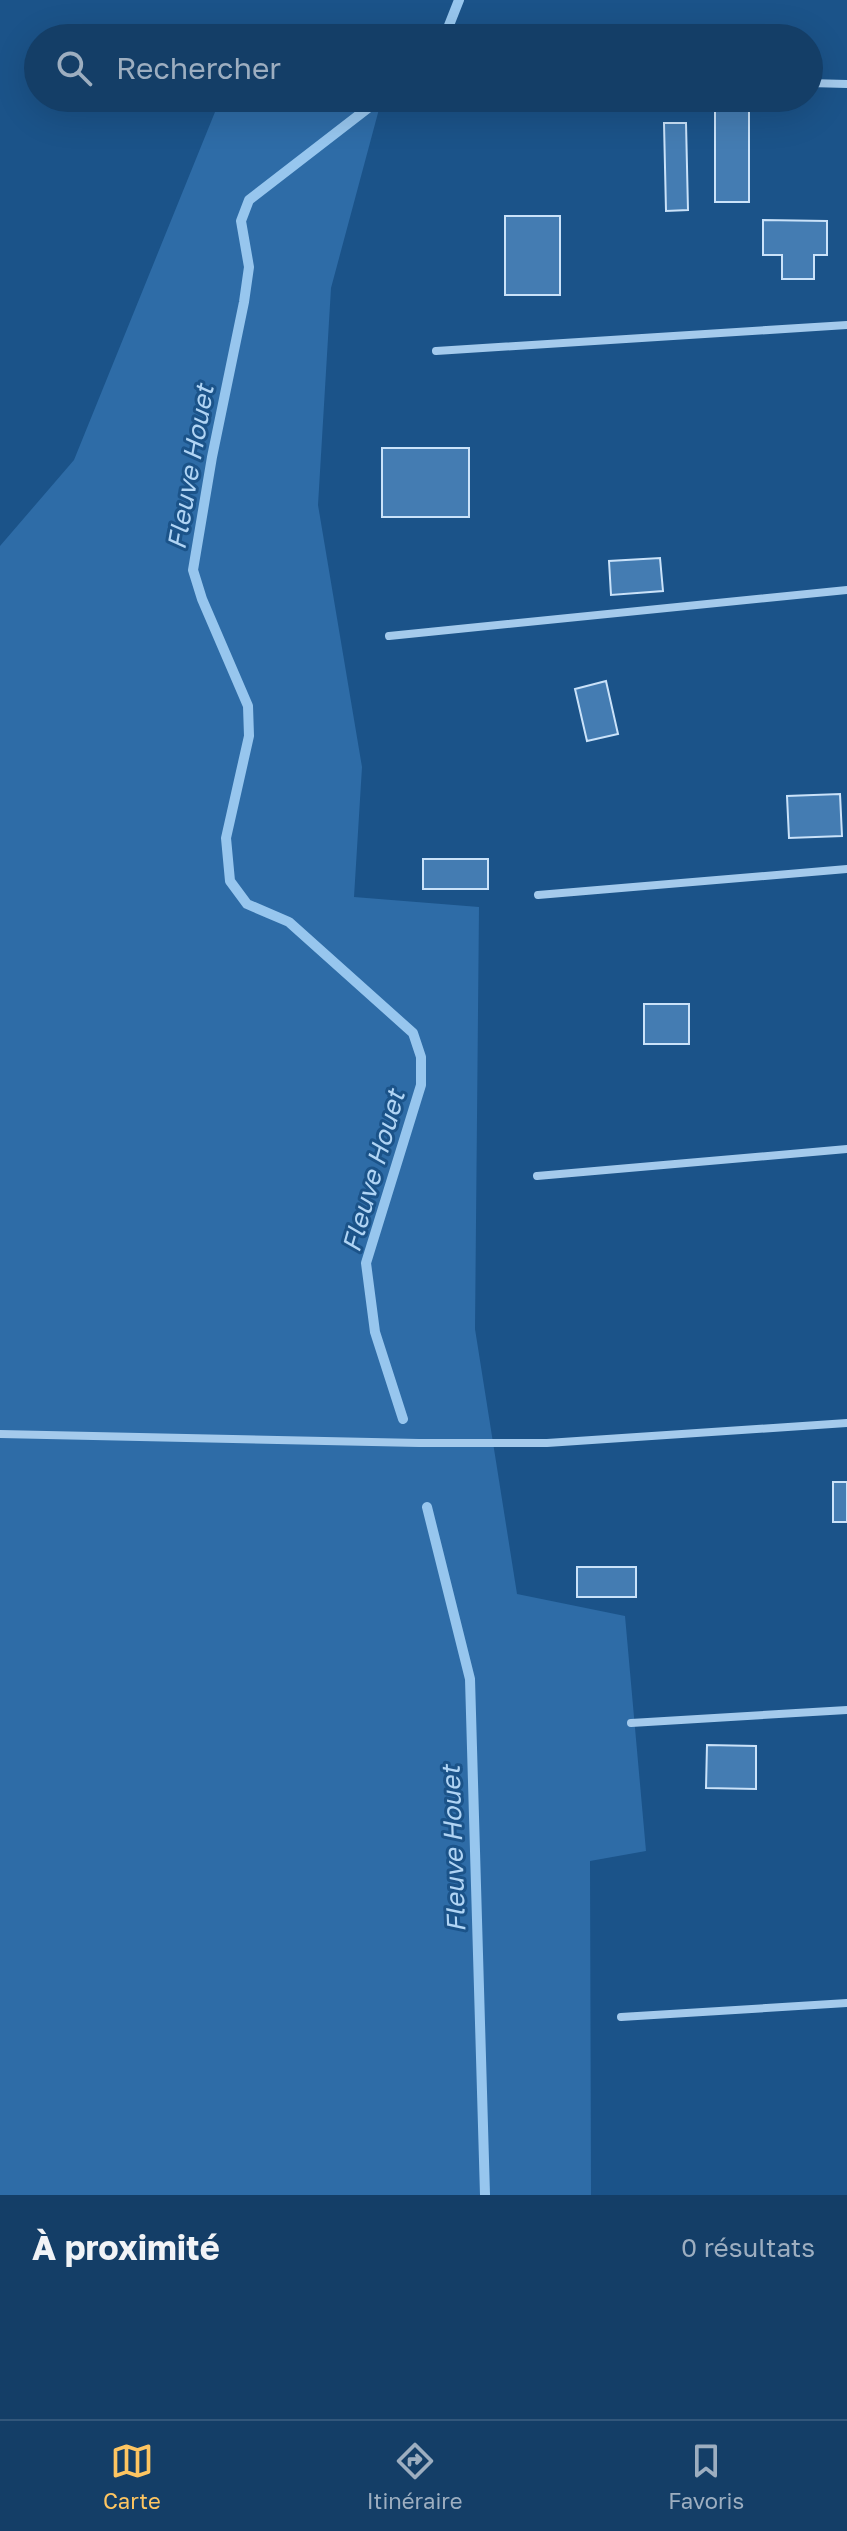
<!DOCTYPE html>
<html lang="fr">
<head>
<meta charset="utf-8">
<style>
	body { margin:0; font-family:"Golos Text",sans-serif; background:#214970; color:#f1f3f6 }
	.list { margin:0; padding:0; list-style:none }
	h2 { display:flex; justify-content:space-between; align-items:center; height:104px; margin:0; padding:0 32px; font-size:34px }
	h2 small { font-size:26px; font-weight:400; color:#9daec0 }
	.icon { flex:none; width:44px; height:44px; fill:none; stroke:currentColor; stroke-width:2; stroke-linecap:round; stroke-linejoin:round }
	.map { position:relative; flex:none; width:847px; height:2195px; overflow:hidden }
	.search { position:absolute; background:#143e67; box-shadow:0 8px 32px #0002; left:24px; right:24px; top:24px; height:88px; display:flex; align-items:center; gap:20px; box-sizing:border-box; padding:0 28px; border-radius:44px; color:#9daec0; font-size:30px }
	.sheet { height:224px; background:#143e67 }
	nav { display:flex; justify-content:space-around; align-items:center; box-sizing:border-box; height:112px; border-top:2px solid #33577b; background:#143e67; font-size:22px; color:#9daec0 }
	nav a { display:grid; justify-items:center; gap:4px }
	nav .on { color:#fec561 }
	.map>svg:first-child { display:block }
	.green { fill:#2e6ca7 }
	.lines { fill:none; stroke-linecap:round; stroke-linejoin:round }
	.stream { stroke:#97c6ee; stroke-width:10 }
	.building { fill:#447cb2; stroke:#cae2f9; stroke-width:2 }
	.minor { stroke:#a4caec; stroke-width:8 }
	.labels { text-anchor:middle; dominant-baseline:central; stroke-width:6; stroke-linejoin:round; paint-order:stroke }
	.water-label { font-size:26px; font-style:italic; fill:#b0d4f4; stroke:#1b5389 }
</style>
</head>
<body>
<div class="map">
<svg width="847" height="2195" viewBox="0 0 847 2195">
	<rect width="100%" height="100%" fill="#1b5389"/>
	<!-- green -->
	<path class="green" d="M246 98H382L331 288 318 505 362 767 354 897 479 907 475 1329 517 1594 625 1616 646 1851 590 1861 591 2195H0V546L74 460 215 112Z"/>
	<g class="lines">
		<!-- stream -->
		<path class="stream" d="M444 38 459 0
			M381 98 249 200 241 221 249 267 244 302 212 457 193 570 202 599 248 706 249 736 226 838 230 881 247 904 289 922 413 1033 421 1057V1085L366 1263 375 1332 403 1419
			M427 1507 470 1679 485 2195"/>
	</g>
	<!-- building -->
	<path class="building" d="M715 111H749V202H715Z
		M664 123H686L688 210 666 211Z
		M505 216H560V295H505Z
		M763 220 827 221V255H814V279H782V255H763Z
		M382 448H469V517H382Z
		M660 558 663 591 611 595 609 561Z
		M606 681 618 734 587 741 575 689Z
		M840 794 842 836 789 838 787 796Z
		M423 859H488V889H423Z
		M644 1004H689V1044H644Z
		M833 1482H847V1522H833Z
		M577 1567H636V1597H577Z
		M707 1745 756 1746V1789L706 1788Z"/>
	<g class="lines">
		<!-- minor -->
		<path class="minor" d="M809 83 847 84
			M436 351 847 325
			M389 636 847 590
			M538 895 847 869
			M537 1176 847 1149
			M0 1434 419 1443H547L847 1423
			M631 1723 847 1710
			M621 2017 847 2003"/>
	</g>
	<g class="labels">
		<!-- water labels -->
		<g class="water-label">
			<text transform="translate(190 467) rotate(-80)">Fleuve Houet</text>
			<text transform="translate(373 1171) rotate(-74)">Fleuve Houet</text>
			<text transform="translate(453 1849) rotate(-92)">Fleuve Houet</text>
		</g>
	</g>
</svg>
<div class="search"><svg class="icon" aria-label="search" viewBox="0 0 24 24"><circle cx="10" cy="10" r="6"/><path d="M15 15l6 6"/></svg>Rechercher</div>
</div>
<section class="sheet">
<h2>À proximité<small>0 résultats</small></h2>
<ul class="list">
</ul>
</section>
<nav>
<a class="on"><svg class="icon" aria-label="map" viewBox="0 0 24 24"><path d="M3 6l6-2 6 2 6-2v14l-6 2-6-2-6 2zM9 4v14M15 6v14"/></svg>Carte</a>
<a><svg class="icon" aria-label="directions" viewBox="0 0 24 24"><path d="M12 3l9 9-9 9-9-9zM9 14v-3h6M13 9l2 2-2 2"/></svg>Itinéraire</a>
<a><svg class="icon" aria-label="saved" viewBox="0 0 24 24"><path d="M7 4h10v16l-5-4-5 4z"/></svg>Favoris</a>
</nav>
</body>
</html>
